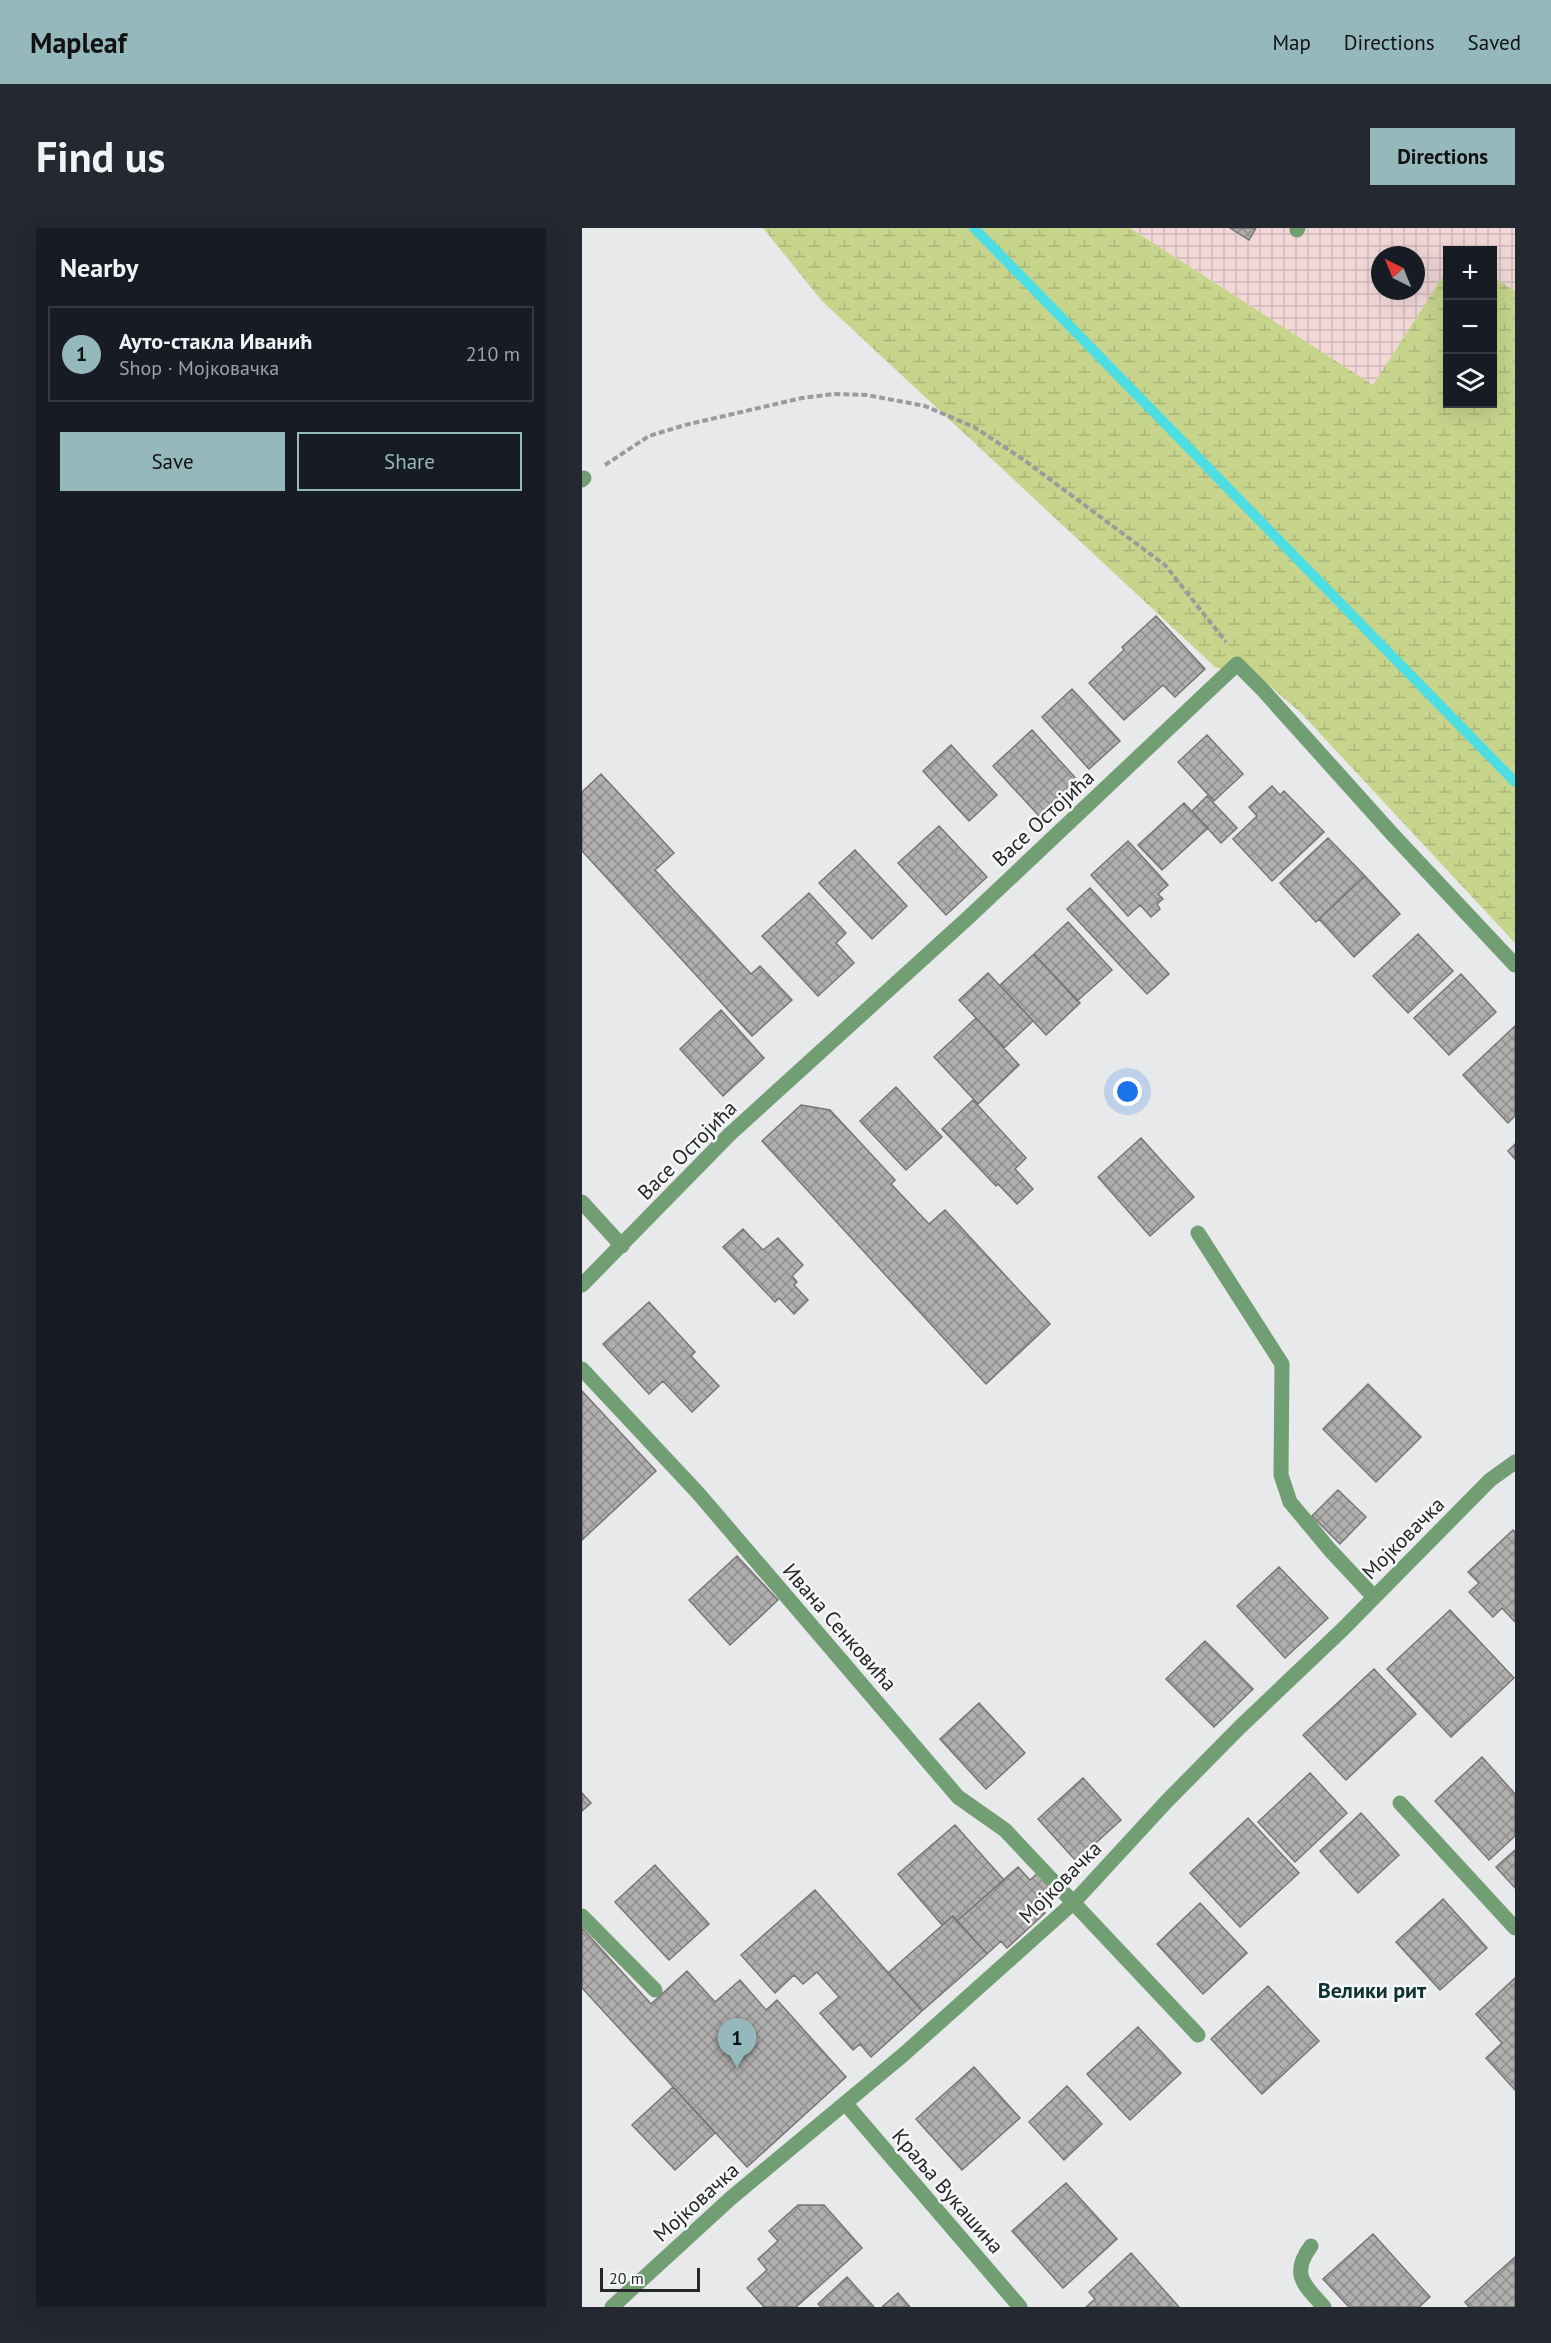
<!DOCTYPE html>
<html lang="en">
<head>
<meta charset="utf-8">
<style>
	body { margin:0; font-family:"PT Sans",sans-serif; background:#242831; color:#f1f3f6 }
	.controls { position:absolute; right:18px; top:18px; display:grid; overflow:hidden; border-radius:0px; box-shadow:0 6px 24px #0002 }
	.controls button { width:54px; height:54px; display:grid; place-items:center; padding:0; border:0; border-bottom:2px solid #363941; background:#171b24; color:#f1f3f6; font:30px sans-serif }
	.compass { position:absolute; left:789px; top:18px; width:54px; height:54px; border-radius:50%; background:#171b24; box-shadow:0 6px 24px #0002; rotate:317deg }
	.scale { position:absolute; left:18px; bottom:15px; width:100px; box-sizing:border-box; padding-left:6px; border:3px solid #262728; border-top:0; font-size:16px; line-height:21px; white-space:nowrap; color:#262728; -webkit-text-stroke:4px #f5f7f8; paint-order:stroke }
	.you { position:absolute; left:546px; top:864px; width:21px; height:21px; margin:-15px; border:4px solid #fff; border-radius:50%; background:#1a73e8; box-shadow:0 0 0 9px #1a73e833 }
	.badge { display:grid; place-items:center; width:39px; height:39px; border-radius:50%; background:#95b8bc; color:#111; font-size:20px; font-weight:700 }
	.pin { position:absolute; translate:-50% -50px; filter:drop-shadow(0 2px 3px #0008) }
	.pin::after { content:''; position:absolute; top:32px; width:21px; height:18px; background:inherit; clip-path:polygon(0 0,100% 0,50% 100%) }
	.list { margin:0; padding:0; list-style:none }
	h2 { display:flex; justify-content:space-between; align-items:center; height:78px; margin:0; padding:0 24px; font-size:26px }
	h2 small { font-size:20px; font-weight:400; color:#9ea1a6 }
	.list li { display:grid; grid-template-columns:39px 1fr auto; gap:18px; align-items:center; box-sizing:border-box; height:96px; margin:0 12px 12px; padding:0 12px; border:2px solid #363941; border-radius:0px }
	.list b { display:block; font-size:22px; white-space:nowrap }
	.list p { margin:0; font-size:20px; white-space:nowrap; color:#9ea1a6 }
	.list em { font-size:20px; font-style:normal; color:#9ea1a6 }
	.actions { display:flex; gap:12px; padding:18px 24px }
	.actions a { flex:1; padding:14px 0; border:2px solid #95b8bc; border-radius:0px; text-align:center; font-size:21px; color:#95b8bc }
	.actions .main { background:#95b8bc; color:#111 }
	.icon { flex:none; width:33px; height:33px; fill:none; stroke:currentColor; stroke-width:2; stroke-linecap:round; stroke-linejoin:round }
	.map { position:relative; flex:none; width:933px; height:2079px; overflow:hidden; border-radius:0px }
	header { display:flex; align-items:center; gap:36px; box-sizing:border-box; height:84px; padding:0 30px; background:#95b8bc; color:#111 }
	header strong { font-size:28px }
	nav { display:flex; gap:33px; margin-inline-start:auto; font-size:21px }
	.intro { display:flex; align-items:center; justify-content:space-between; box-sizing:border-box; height:144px; padding:0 36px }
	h1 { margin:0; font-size:42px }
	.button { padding:15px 27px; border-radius:0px; background:#95b8bc; color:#111; font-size:21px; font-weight:700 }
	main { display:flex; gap:36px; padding:0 36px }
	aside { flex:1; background:#171b24; border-radius:0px; box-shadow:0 6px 24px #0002 }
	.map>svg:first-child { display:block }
	.industrial { fill:url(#industrial-grid); fill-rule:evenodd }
	.wetland { fill:url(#wetland-marsh) }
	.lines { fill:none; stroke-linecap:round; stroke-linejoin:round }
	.stream { stroke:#4ddee3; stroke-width:10 }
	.building { fill:url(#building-cross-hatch); stroke:#777675; stroke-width:1.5 }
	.path { stroke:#9a9b9c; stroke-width:4; stroke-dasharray:6 3; stroke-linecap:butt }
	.minor { stroke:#719e72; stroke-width:15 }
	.labels { text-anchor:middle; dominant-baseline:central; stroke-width:5; stroke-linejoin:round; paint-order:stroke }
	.street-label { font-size:21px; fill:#262728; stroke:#f5f7f8 }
	.neighbourhood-label { font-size:22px; font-weight:bold; fill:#0e3234; stroke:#f5f7f8 }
</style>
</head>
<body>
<header>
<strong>Mapleaf</strong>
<nav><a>Map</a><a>Directions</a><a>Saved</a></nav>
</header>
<div class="intro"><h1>Find us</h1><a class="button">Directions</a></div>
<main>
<aside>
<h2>Nearby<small></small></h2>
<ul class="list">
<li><span class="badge">1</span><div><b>Ауто-стакла Иванић</b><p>Shop · Мојковачка</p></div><em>210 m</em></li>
</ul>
<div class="actions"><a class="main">Save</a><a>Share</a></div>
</aside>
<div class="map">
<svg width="933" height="2079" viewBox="0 0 933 2079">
	<defs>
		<pattern id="industrial-grid" width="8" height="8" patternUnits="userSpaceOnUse" patternTransform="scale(1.5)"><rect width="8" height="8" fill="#f3d8d8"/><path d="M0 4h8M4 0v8" fill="none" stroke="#d0b9b9"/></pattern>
		<pattern id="wetland-marsh" width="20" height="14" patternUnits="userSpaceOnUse" patternTransform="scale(1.5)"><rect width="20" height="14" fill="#c6d48c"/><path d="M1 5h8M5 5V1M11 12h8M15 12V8" fill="none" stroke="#aab679"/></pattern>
		<pattern id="building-cross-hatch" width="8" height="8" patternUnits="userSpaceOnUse" patternTransform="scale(1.5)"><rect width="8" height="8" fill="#b0afad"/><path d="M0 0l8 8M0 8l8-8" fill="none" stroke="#8f8e8d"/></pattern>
	</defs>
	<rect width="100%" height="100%" fill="#e8e9eb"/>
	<!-- industrial -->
	<path class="industrial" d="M548 0H933V63L911 49 910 22H866L865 42 791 157ZM798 27H834V63H798Z"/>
	<!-- wetland -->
	<path class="wetland" d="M181 0H548L791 157 865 42 866 176H910L911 49 933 63V715L718 484 683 454 633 439 240 73Z"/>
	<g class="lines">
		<!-- stream -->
		<path class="stream" d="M392 0 933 554"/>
	</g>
	<!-- building -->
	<path class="building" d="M648 0H674L667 12Z
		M574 388 623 441 593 469 581 457 542 492 507 455 542 422 540 419Z
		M490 461 538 513 507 541 460 489Z
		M450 502 498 555 459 590 411 538Z
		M625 507 661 546 632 573 596 534Z
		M369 517 415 567 387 593 341 543Z
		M19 546 92 625 73 642 169 746 178 738 210 772 170 808 0 623V564Z
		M690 558 698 567 702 563 742 604 690 653 651 611 675 588 667 579Z
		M625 568 655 600 639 615 610 583Z
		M602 575 626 600 580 642 556 617Z
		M357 598 405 649 364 687 316 635Z
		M746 610 783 648 734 694 698 655Z
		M546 613 586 657 576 666 581 671 575 676 578 681 569 689 558 677 546 688 509 647Z
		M273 622 325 678 290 711 237 655Z
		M783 648 818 686 772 729 737 691Z
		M508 660 587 746 565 766 485 681Z
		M227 665 264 705 254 715 272 735 236 768 180 708Z
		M486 694 530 742 495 773 452 726Z
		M836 706 871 743 826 785 791 748Z
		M452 726 498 775 464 807 418 757Z
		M406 745 451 793 422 820 377 772Z
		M879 746 914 784 867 827 832 790Z
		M139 782 182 830 141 868 98 821Z
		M394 790 437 837 396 876 352 829Z
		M933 798V888L926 895 881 847Z
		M314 859 360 909 324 942 278 893Z
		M391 872 444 930 433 941 451 961 435 976 416 956 414 958 360 901Z
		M219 877 248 882 313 952 309 956 347 996 363 982 468 1096 404 1156 180 913Z
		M559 910 612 969 568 1008 516 949Z
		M933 916V931L926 923Z
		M161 1001 181 1022 196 1010 221 1037 210 1048 215 1054 212 1057 226 1072 212 1086 197 1070 193 1074 141 1019Z
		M67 1074 113 1124 109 1128 137 1158 110 1184 81 1153 67 1166 21 1116Z
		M786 1156 839 1209 794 1254 741 1201Z
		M0 1163 74 1243 0 1312Z
		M756 1262 784 1289 758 1316 730 1288Z
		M931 1302 933 1304V1394L920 1380 911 1389 887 1364 897 1355 886 1344Z
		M155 1328 196 1372 148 1417 107 1372Z
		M697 1339 746 1390 703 1430 655 1378Z
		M868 1382 932 1450 869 1509 805 1441Z
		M623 1413 671 1461 632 1499 584 1451Z
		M792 1441 834 1486 764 1552 721 1507Z
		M397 1475 443 1525 404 1561 358 1511Z
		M900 1529 933 1566V1608L907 1632 853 1573Z
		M728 1545 765 1585 713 1634 676 1594Z
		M501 1550 539 1592 494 1633 456 1591Z
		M0 1565 9 1575 0 1583Z
		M779 1585 817 1627 776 1665 738 1623Z
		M666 1590 717 1645 658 1699 608 1645Z
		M373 1597 422 1652 375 1693 371 1688 360 1697 316 1646Z
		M933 1622V1660L914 1639Z
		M73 1637 127 1696 87 1732 33 1674Z
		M436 1639 448 1652 456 1645 474 1665 457 1679 463 1685 425 1720 419 1713 405 1726 375 1693Z
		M233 1662 340 1783 289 1829 278 1816 271 1822 238 1785 257 1769 235 1744 221 1756 212 1747 193 1765 159 1727Z
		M861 1671 905 1720 858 1762 814 1714Z
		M618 1675 665 1725 621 1766 575 1716Z
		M371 1688 405 1726 340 1783 306 1745Z
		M0 1700 69 1776 105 1743 133 1774 158 1752 184 1782 195 1772 264 1849 165 1939 0 1760Z
		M933 1750V1862L904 1830 920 1815 894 1786Z
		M686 1758 737 1813 680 1866 629 1811Z
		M556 1799 599 1845 548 1892 505 1846Z
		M392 1839 438 1890 380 1942 334 1891Z
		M485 1858 520 1896 482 1932 447 1894Z
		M91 1859 133 1905 93 1942 50 1897Z
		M484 1955 535 2011 481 2060 430 2003Z
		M216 1977H242L280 2020 214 2079H182L165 2060 185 2042 176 2031 196 2013 187 2003Z
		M791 2006 848 2069 837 2079H767L741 2051Z
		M549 2025 597 2079H504L513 2071 507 2064Z
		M933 2029V2079H887L883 2074Z
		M265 2049 292 2079H239L236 2076Z
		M316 2065 328 2079H300Z"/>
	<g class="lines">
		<!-- path -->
		<path class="path" d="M23 237 67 208 103 197 220 170 252 166 285 167 343 178 392 199 442 232 583 337 644 414"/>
		<!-- minor -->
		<path class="minor" d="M715 2 716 0
			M0 252 2 250
			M0 974 40 1018
			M616 1005 700 1136 699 1247 708 1274 748 1322 792 1369
			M0 1057 148 906 388 688 655 436 680 461 812 608 933 737
			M0 1141 116 1265 376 1569 423 1602 616 1807
			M818 1575 933 1700
			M0 1688 73 1762
			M263 1875 438 2079
			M729 2018C708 2046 722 2057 742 2079
			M30 2079 149 1970 321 1827 491 1675 585 1573 658 1499 761 1401 908 1252 933 1234"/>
	</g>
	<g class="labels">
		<!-- street labels -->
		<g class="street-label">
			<text transform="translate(461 590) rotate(-43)">Васе Остојића</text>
			<text transform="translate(105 922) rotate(-45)">Васе Остојића</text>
			<text transform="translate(821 1310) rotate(-45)">Мојковачка</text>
			<text transform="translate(258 1399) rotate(49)">Ивана Сенковића</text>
			<text transform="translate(478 1654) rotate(-45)">Мојковачка</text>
			<text transform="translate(366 1963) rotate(49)">Краља Вукашина</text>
			<text transform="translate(114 1974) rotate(-42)">Мојковачка</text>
		</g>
		<!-- neighbourhood labels -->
		<g class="neighbourhood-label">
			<text x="790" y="1762">Велики рит</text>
		</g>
	</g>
</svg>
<div class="controls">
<button>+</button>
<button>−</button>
<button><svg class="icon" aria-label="layers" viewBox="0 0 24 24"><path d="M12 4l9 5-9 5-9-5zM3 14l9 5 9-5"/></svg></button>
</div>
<svg class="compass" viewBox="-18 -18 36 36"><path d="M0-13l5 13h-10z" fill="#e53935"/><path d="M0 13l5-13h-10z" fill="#9ea1a6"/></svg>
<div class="scale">20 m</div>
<div class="you"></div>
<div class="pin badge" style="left:155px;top:1840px">1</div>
</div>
</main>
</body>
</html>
